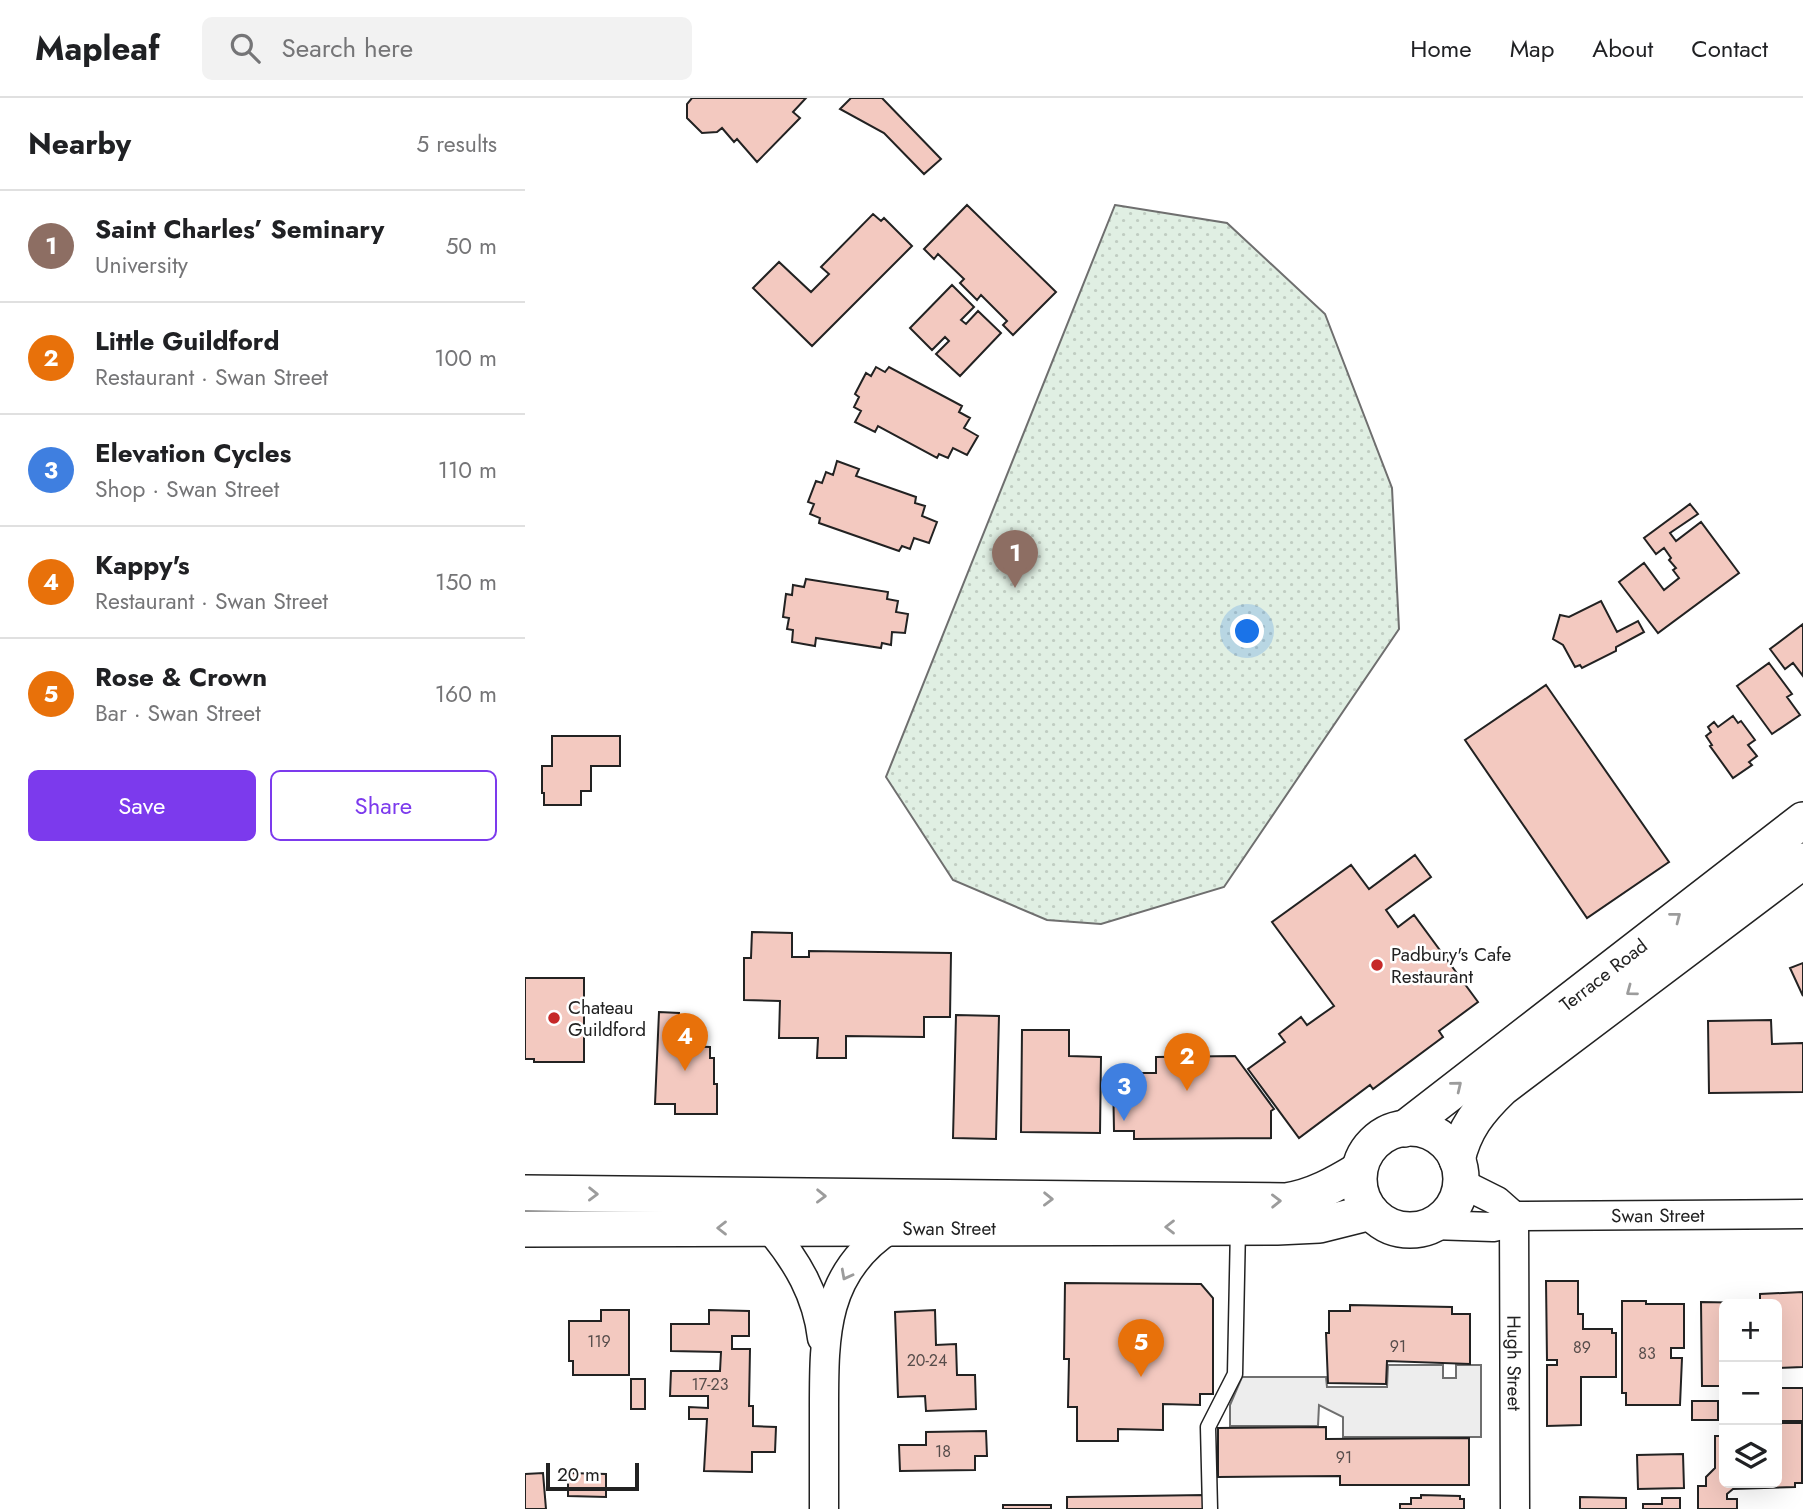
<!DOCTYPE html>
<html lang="en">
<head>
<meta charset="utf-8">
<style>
	body { margin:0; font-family:Jost,sans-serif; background:#f2f2f2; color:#202124 }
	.controls { position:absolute; right:21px; bottom:21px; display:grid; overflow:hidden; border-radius:10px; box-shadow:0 7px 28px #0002 }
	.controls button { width:63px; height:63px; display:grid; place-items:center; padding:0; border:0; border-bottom:2px solid #e0e0e0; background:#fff; color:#202124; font:35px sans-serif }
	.scale { position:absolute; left:21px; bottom:18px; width:93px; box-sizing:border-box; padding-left:7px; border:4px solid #222; border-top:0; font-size:19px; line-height:24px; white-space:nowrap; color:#222; -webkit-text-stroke:5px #fff; paint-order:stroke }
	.you { position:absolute; left:723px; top:534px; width:24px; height:24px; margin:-18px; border:5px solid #fff; border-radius:50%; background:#1a73e8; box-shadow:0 0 0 10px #1a73e833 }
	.badge { display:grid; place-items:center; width:46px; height:46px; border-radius:50%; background:#7c3aed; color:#fff; font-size:23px; font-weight:700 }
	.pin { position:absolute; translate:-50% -58px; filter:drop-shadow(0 2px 4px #0008) }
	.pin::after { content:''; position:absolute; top:37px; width:24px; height:21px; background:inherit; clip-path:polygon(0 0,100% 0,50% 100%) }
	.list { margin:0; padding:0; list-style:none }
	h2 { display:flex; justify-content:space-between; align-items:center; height:91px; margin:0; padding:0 28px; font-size:30px }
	h2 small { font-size:23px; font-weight:400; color:#757577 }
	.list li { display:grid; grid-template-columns:46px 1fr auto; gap:21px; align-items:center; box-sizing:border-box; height:112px; padding:0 28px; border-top:2px solid #e0e0e0 }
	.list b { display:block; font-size:26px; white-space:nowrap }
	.list p { margin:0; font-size:23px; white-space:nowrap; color:#757577 }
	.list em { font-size:23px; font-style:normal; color:#757577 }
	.actions { display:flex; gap:14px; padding:21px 28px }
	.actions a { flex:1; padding:16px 0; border:2px solid #7c3aed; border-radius:10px; text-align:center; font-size:24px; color:#7c3aed }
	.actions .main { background:#7c3aed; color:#fff }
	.icon { flex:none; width:38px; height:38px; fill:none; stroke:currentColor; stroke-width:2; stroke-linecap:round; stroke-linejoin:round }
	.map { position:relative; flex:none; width:1278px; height:1411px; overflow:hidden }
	header { display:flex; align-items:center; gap:42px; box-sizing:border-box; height:98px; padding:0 35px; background:#fff; border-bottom:2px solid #e0e0e0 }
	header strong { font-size:33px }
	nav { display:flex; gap:38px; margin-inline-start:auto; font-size:24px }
	.search { width:490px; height:63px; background:#f2f2f2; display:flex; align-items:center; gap:18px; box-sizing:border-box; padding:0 24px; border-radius:10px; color:#757577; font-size:26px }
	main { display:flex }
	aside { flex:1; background:#fff }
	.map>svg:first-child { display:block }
	.grass { fill:url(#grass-dots); stroke:#6f6f6f; stroke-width:2 }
	.parking { fill:#ededed; stroke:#6f6f6f; stroke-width:2 }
	.building { fill:#f3c9c0; stroke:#222; stroke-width:2 }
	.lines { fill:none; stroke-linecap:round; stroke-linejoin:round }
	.service-casing { stroke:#222; stroke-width:17 }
	.minor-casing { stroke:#222; stroke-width:31 }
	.tertiary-casing { stroke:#222; stroke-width:38 }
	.service { stroke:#fff; stroke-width:14 }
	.minor { stroke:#fff; stroke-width:28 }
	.tertiary { stroke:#fff; stroke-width:35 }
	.oneway { stroke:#9c9c9c }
	.poi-dot { fill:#c62828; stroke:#fff; stroke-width:2.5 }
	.labels { text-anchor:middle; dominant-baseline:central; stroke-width:5; stroke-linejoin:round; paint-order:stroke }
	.number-label { font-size:16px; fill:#564c4a }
	.poi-label { font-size:19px; fill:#222; stroke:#fff; text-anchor:start }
	.street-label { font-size:19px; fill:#222; stroke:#fff }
</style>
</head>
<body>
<header>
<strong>Mapleaf</strong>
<div class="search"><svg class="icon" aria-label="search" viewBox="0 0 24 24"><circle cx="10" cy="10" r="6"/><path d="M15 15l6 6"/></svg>Search here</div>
<nav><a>Home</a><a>Map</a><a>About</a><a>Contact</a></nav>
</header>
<main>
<aside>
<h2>Nearby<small>5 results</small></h2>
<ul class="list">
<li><span class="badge" style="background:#8d6e63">1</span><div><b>Saint Charles’ Seminary</b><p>University</p></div><em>50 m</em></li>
<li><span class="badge" style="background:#e8710a">2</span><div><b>Little Guildford</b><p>Restaurant · Swan Street</p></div><em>100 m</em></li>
<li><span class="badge" style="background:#3f7fe0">3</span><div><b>Elevation Cycles</b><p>Shop · Swan Street</p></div><em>110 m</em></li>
<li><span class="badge" style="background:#e8710a">4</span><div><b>Kappy's</b><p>Restaurant · Swan Street</p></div><em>150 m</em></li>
<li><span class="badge" style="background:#e8710a">5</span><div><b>Rose &amp; Crown</b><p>Bar · Swan Street</p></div><em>160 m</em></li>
</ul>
<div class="actions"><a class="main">Save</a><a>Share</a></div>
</aside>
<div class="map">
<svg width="1278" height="1411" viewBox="0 0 1278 1411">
	<defs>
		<pattern id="grass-dots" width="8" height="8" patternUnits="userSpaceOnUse" patternTransform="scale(1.75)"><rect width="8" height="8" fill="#e0efe3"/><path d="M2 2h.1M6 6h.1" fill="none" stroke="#c0cdc2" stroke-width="1.8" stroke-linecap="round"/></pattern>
	</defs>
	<rect width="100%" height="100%" fill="#fff"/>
	<!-- grass -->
	<path class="grass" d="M590 107 702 125 800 216 867 390 874 531 699 789 576 826 522 822 428 782 361 679Z"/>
	<!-- parking -->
	<path class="parking" d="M863 1267H918V1280H931V1267H956V1339H818V1319L794 1307 793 1328H705V1307L717 1279H801L802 1289H862Z"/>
	<!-- building -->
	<path class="building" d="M167 0H281L268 14 275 20 232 64 212 41 209 44 197 30 192 34 177 35 162 20V6Z
		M326 0H357L416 61 399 76 359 35 315 11Z
		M442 107 531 194 488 237 478 227 482 223 456 197 452 202 435 185 439 181 413 156 409 161 399 151Z
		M348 116 356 123 359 120 387 148 287 248 228 190 254 164 286 194 304 176 296 169Z
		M427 187 449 209 436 222 441 226 453 213 476 235 435 278 411 256 424 243 420 239 407 252 385 230Z
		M351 269 360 274 364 269 437 308 434 314 445 320 439 330 453 338 442 357 428 350 423 360 414 356 412 360 353 328 350 334 330 324 336 313 329 309 334 299 330 296 341 275 346 278Z
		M312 363 334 371 331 378 391 399 390 405 400 408 397 418 412 424 404 445 389 440 385 451 377 448 374 453 294 425 295 420 285 416 289 406 283 404 291 383 297 385 301 374 308 377Z
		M1165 406 1173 416 1145 435 1151 443 1176 424 1214 475 1133 535 1094 484 1119 465 1139 492 1154 480 1148 472 1151 470 1144 462 1146 460 1139 450 1131 456 1119 440Z
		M281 481 363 494 362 501 373 503 371 514 383 516 380 535 367 534 366 547 357 545 356 550 291 540 290 548 267 544 268 532 262 531 264 520 258 519 261 496 267 497 268 487 279 489Z
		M1076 503 1092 534 1113 523 1119 534 1091 549V553L1057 570 1055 567 1050 569 1038 547 1028 541 1035 517 1044 519Z
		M1278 526V578L1268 565 1260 571 1245 551Z
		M1244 565 1267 596 1262 599 1275 617 1247 636 1212 588Z
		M1021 587 1144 764 1062 820 940 642Z
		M1208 618 1213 625 1216 623 1230 642 1223 647 1232 658 1224 664 1227 667 1208 680 1185 648 1187 647 1181 638 1186 634 1183 629 1189 624 1193 629Z
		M27 638H95V668H66V693H56V707H19V695H17V668H27Z
		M890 757 906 779 861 812 873 829 889 817 953 904 914 933 918 939 848 991 845 987 774 1040 723 971 760 944 754 936 776 919 782 927 809 908 747 824 826 767 844 791Z
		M227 834 267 835V859H284V853L426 855 425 919H399V939L321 938V960H292L293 940H254L255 903 219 902V860H226Z
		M1278 865V898L1265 870Z
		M0 880H59V964H9V961H0Z
		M134 914 154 915 153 948 185 949V960H189V986H192V1016H150V1006H130Z
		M431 917 474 918 471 1041 428 1040Z
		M1246 922 1247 946 1278 945V994L1184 995 1183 923Z
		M497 932H544V958L576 959 575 1035 496 1034Z
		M710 958 749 1011 746 1013V1040L609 1041V1033H589L588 975H631V959Z
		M1021 1183H1053V1216H1058V1231H1087V1235H1091V1279H1056V1327L1022 1328V1267H1032V1262H1022Z
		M540 1185 676 1186 688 1200V1296H675V1307L638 1306V1332L593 1331V1343H552V1309H543L544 1261H539Z
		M1278 1194V1269L1252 1270V1206H1235V1196Z
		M1097 1203H1121V1206H1159V1250H1146V1260H1157L1155 1307H1101V1295H1097Z
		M1176 1204 1232 1205 1199 1206V1288H1177Z
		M825 1207 927 1209V1216H945V1266L862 1263 861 1286 803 1285 801 1235H804V1213H825Z
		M76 1212H104V1277H48V1263H44V1223H76Z
		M184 1212 224 1213V1238H207V1251H225L224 1308H228V1328L251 1329 250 1354H227V1374L179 1373 182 1321H164V1309L183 1310V1298H145L146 1273H195L196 1254 146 1253V1226H184Z
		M410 1212 411 1247 431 1246 432 1277H450L451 1311 401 1313 400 1298 373 1299 370 1214Z
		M106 1281H120V1311H106Z
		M1252 1290H1278V1323H1252Z
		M1167 1303H1193V1322H1167Z
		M1252 1325H1277V1385H1270V1389L1208 1391 1202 1396V1401H1212V1411H1173V1388H1181V1379L1190 1370V1338H1199V1385H1252Z
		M801 1329V1341L944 1340V1387H815V1378L693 1379V1330Z
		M461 1333 462 1358H450V1372L375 1373 374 1347H401V1334Z
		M1158 1356 1159 1390 1113 1391 1112 1357Z
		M18 1375 21 1411H0V1376Z
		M43 1375 81 1376V1399L43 1398Z
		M679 1397V1411H542V1399Z
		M896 1397 935 1398V1401H939V1411H875V1406H886V1400H896Z
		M1055 1399 1101 1400V1411H1055Z
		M1137 1400H1155V1411H1118V1406H1137Z
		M478 1407H526V1411H478Z"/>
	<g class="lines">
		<!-- service casing -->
		<g class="service-casing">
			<path id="service" d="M685 1411 683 1329 710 1276 713 1129"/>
		</g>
		<!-- minor casing -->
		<g class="minor-casing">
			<g id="minor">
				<path d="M936 1085 972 1103 989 1118"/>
				<path id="s1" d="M989 1118 990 1411"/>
				<path id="s2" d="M907 1127 968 1129 977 1127 989 1118 1278 1116"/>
				<path d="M244 1130C272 1163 292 1197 297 1240"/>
				<path d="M299 1411C299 1377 299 1343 299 1309 299 1236 299 1173 367 1130"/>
			</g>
		</g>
		<!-- tertiary casing -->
		<g class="tertiary-casing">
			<g id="tertiary">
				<circle cx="885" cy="1081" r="51"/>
				<path id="s3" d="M879 1031 1278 722"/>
				<path d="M932 1062C939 1031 954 1012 977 990L1278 763"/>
				<path d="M0 1095 761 1103C788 1099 811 1086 834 1072"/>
				<path id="s4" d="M0 1131 752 1129 794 1127 846 1114"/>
			</g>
		</g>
		<!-- service -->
		<use href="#service" class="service"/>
		<!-- minor -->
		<use href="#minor" class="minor"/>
		<!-- tertiary -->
		<use href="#tertiary" class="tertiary"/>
	</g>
	<!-- one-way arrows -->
	<defs><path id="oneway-chevron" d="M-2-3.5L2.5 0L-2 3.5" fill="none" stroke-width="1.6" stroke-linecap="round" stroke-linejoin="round" transform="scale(1.75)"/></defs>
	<g class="oneway">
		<use href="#oneway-chevron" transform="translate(1151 819) rotate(-38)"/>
		<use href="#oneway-chevron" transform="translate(1106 893) rotate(143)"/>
		<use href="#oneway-chevron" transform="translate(932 988) rotate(-39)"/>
		<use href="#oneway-chevron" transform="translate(68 1096) rotate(1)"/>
		<use href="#oneway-chevron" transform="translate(296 1098) rotate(1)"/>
		<use href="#oneway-chevron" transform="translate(523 1101) rotate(1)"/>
		<use href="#oneway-chevron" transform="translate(751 1103) rotate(-1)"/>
		<use href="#oneway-chevron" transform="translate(645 1129) rotate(180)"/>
		<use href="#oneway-chevron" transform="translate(197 1130) rotate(180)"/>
		<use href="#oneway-chevron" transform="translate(321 1177) rotate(118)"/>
	</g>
	<!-- markers -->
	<g class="poi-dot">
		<circle cx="852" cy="867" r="7"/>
		<circle cx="29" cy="920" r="7"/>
	</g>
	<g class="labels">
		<!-- number labels -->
		<g class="number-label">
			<text x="74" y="1243">119</text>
			<text x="873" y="1248">91</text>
			<text x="1057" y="1249">89</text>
			<text x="1122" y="1255">83</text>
			<text x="402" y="1262">20-24</text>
			<text x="185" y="1286">17-23</text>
			<text x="418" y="1353">18</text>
			<text x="819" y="1359">91</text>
		</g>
		<!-- poi labels -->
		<g class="poi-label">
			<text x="866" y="856">Padbury's Cafe<tspan x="866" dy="22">Restaurant</tspan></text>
			<text x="43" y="909">Chateau<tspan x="43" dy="22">Guildford</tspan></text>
		</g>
		<!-- street labels -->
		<g class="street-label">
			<text stroke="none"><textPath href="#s3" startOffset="252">Terrace Road</textPath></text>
			<text stroke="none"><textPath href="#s2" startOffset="229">Swan Street</textPath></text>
			<text stroke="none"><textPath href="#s4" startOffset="424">Swan Street</textPath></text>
			<text stroke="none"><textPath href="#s1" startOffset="147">Hugh Street</textPath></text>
		</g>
	</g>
</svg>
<div class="controls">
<button>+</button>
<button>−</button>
<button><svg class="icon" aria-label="layers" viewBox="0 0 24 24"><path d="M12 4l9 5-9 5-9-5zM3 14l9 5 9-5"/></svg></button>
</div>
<div class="scale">20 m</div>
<div class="you"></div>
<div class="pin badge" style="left:490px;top:490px;background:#8d6e63">1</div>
<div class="pin badge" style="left:662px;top:993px;background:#e8710a">2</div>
<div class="pin badge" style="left:599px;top:1023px;background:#3f7fe0">3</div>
<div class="pin badge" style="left:160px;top:973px;background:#e8710a">4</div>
<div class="pin badge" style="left:616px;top:1279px;background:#e8710a">5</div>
</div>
</main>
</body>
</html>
